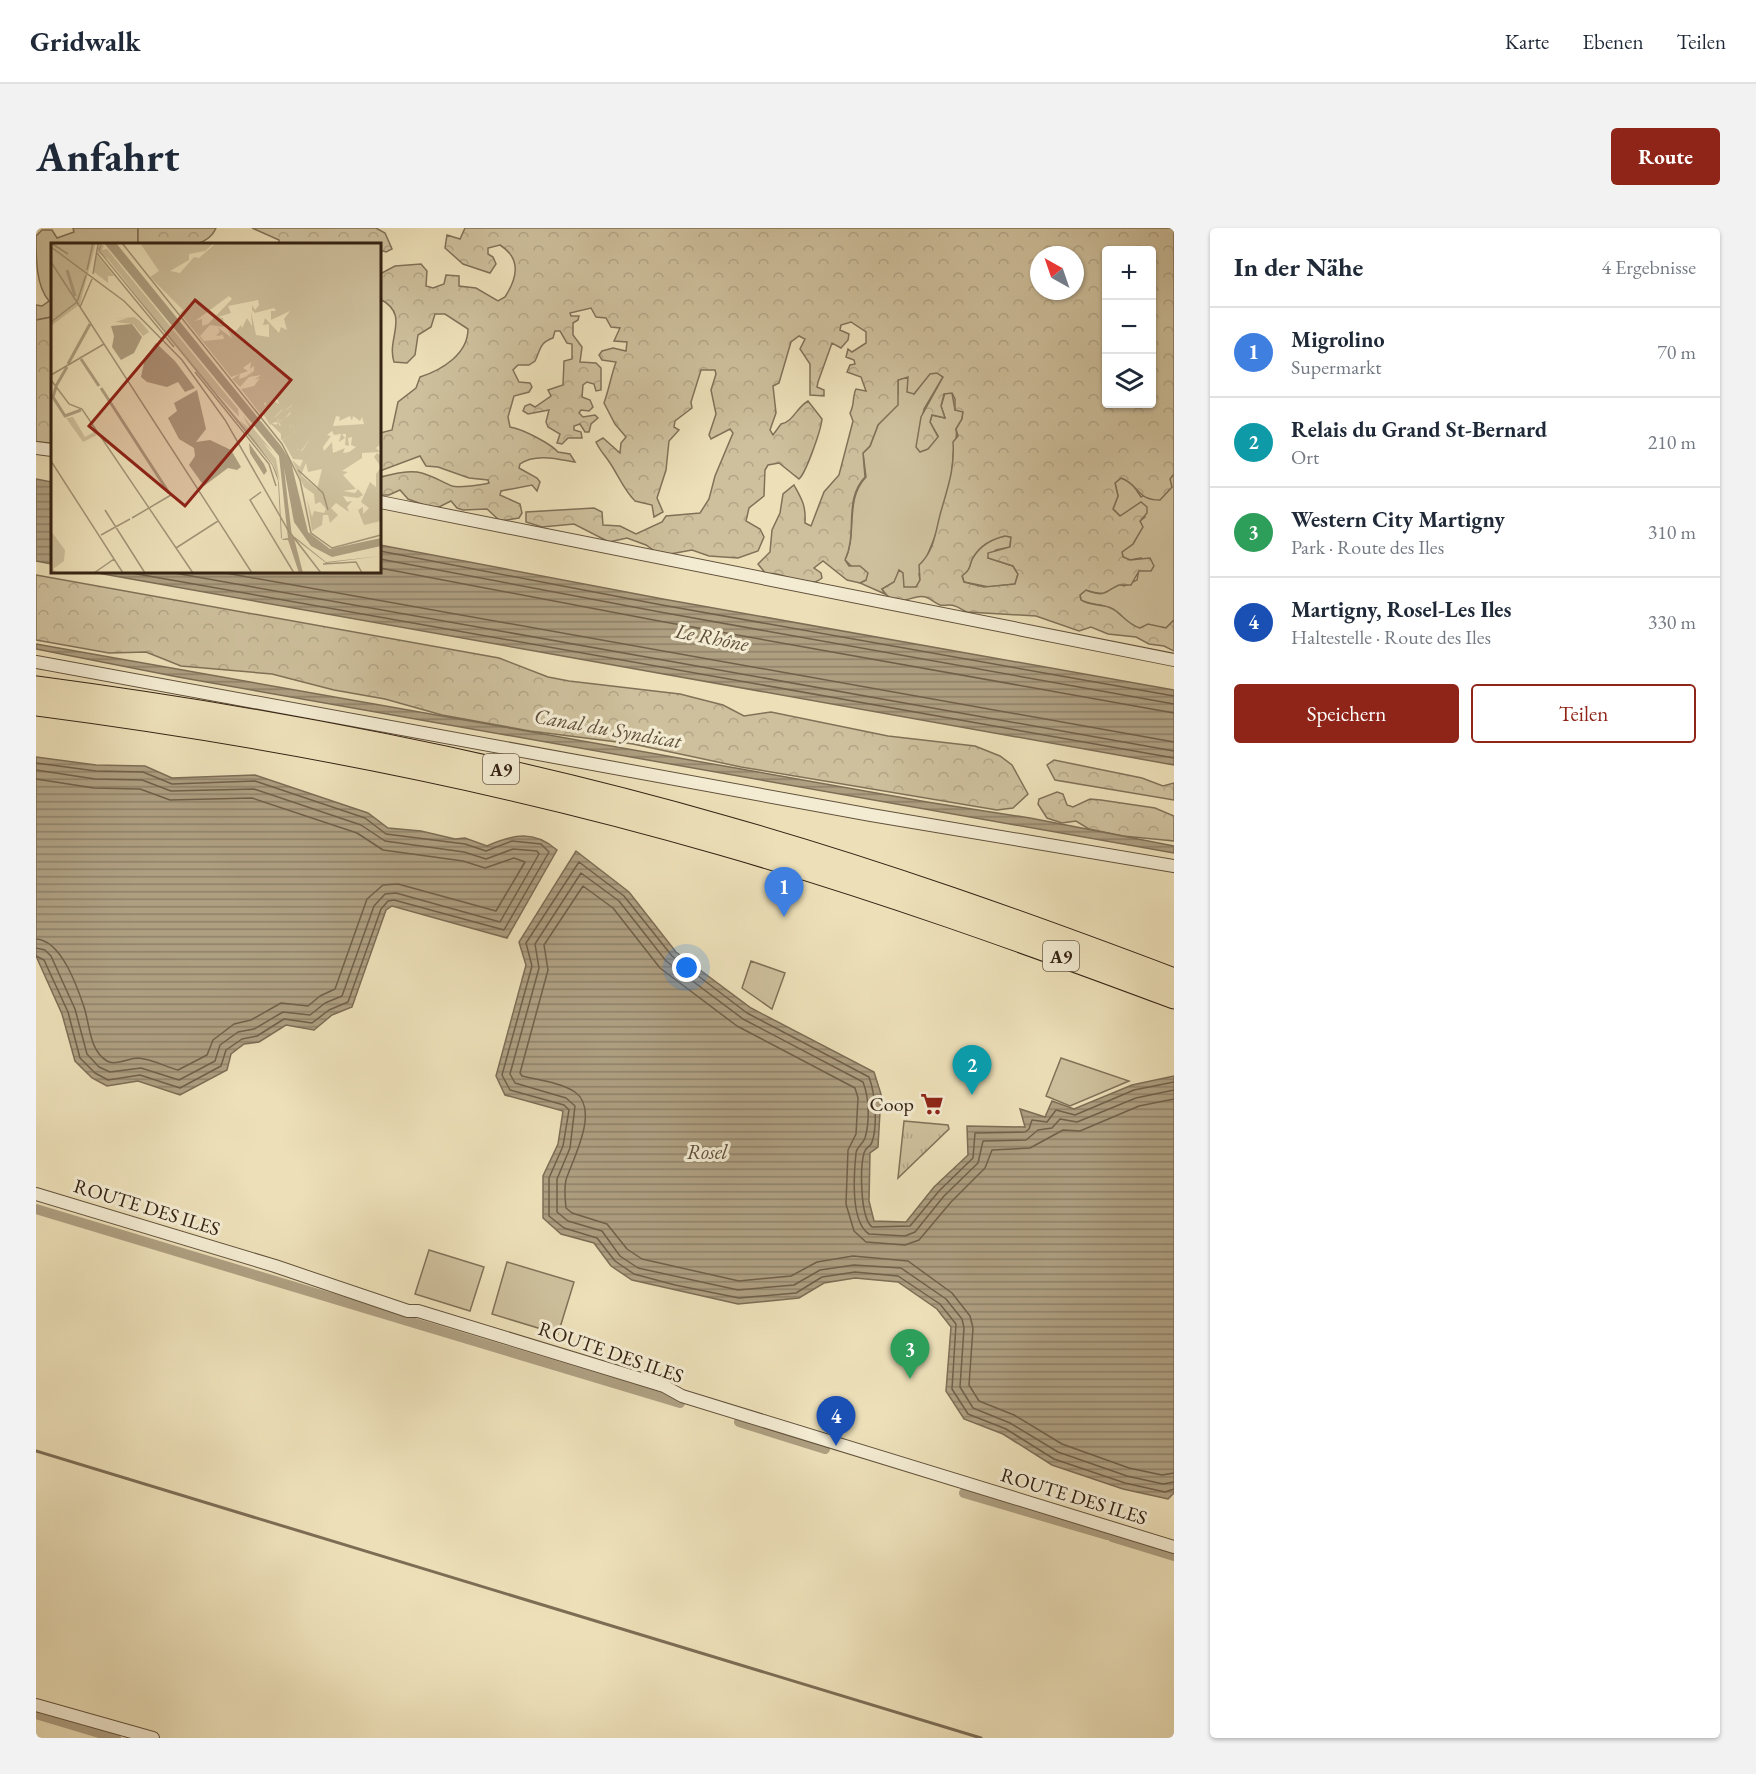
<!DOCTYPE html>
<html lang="de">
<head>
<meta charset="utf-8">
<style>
	body { margin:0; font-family:"EB Garamond",serif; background:#f2f2f3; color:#1f2937 }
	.controls { position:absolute; right:18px; top:18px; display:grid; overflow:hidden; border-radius:6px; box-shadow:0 2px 4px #0004 }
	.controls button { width:54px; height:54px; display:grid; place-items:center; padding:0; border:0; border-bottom:2px solid #e0e1e3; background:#fff; color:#1f2937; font:30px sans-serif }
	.compass { position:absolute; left:994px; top:18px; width:54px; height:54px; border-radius:50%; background:#fff; box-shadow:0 2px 4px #0004; rotate:320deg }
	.you { position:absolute; left:651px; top:740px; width:21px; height:21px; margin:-15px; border:4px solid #fff; border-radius:50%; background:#1a73e8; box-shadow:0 0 0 9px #1a73e833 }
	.badge { display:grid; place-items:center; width:39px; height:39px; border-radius:50%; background:#8f2418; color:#fff; font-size:20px; font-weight:700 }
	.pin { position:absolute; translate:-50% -50px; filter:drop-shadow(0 2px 3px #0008) }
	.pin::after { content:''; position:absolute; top:32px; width:21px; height:18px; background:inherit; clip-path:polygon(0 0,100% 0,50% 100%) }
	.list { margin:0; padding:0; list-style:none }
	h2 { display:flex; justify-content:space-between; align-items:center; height:78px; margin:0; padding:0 24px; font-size:26px }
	h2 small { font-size:20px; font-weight:400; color:#747a83 }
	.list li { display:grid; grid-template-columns:39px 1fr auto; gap:18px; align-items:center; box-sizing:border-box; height:90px; padding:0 24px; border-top:2px solid #e0e1e3 }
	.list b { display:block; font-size:22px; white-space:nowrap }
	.list p { margin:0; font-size:20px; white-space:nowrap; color:#747a83 }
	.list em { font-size:20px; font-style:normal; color:#747a83 }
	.actions { display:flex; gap:12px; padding:18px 24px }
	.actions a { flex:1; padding:14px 0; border:2px solid #8f2418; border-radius:6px; text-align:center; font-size:21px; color:#8f2418 }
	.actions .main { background:#8f2418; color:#fff }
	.icon { flex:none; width:33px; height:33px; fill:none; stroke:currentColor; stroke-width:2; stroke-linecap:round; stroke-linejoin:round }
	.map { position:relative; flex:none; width:1138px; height:1510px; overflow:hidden; border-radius:6px }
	header { display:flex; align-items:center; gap:36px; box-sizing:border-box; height:84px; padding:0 30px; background:#fff; border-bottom:2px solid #e0e1e3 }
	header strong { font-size:28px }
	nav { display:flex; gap:33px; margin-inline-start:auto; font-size:21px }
	.intro { display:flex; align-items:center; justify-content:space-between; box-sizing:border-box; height:144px; padding:0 36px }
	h1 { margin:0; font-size:42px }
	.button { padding:15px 27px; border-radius:6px; background:#8f2418; color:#fff; font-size:21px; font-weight:700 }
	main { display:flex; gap:36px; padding:0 36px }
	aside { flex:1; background:#fff; border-radius:6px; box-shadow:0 2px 4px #0004 }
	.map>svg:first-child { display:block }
	.green { fill:#cec09d; stroke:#817158; stroke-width:1.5 }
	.forest { fill:url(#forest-crowns); stroke:#817158; stroke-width:1.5; fill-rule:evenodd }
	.park { fill:url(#park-tufts); stroke:#817158; stroke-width:1.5 }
	.water { fill:url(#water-rules); stroke:#7d6d55; stroke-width:1.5 }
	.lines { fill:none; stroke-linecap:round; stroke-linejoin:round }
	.shore { stroke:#71604a; stroke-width:1.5 }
	.stream { stroke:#7d6d55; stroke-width:3 }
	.canal { stroke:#ae9f81; stroke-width:10 }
	.minor-casing { stroke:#62523c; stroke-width:14 }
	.motorway-casing { stroke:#342213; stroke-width:23 }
	.minor { stroke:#f3ebd2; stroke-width:12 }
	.motorway { stroke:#ede0b9; stroke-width:21 }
	.labels { text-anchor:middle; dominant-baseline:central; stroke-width:6; stroke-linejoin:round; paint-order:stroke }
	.shield { fill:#f3ebd2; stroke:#6d5e4c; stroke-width:1.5 }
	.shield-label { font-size:18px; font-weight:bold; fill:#342213 }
	.poi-label { font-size:20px; fill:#342213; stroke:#f3ebd2; text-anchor:end }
	.street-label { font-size:20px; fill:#342213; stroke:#f3ebd2 }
	.water-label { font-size:21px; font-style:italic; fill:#5f4e3a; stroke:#f3ebd2 }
	.inset-river { fill:none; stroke:#ae9f81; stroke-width:3 }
	.inset-road { fill:none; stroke:#a39477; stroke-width:1.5 }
	.view { fill:#8f2418; fill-opacity:0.15; stroke:#8f2418; stroke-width:3 }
	.inset-edge { fill:none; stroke:#342213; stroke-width:3 }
</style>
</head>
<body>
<header>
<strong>Gridwalk</strong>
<nav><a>Karte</a><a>Ebenen</a><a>Teilen</a></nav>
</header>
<div class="intro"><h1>Anfahrt</h1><a class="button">Route</a></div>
<main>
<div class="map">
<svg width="1138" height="1510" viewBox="0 0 1138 1510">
	<defs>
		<pattern id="forest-crowns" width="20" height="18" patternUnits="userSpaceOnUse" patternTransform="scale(1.5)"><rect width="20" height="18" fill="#cec09d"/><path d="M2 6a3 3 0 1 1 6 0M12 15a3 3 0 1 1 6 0" fill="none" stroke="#b2a586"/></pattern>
		<pattern id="park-tufts" width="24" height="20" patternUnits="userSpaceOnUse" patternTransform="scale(1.5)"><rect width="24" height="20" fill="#cec09d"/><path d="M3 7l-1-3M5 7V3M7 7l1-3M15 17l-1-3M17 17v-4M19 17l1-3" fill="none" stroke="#b2a586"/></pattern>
		<pattern id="water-rules" width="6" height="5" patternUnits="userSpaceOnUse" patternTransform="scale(1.5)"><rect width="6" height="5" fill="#ae9f81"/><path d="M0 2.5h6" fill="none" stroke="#8e8168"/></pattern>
	</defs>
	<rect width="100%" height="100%" fill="#ede0b9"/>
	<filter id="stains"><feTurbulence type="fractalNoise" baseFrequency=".00333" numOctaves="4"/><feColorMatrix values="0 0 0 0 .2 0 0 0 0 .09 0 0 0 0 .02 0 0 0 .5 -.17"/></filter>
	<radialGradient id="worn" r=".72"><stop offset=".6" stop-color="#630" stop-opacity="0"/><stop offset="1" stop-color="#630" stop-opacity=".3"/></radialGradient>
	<!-- green -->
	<path class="green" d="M37 0H102V16H16V89L0 92V77L6 78 13 73C0 58 0 31 0 8L6 2H16L21 10 38 4Z
		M894 145H901L907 149 888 181 882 211 902 208 894 194 896 187 909 190 905 178 909 165H916L919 182 927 183 926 191 920 201C922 209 919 212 918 219 916 232 917 248 914 261 907 291 896 318 883 346L884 352 880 359 873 361 858 354 846 361 849 366 824 355 830 352 809 332C822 305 808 272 830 249L827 225 834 218 842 197 862 166V152L872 148 878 166Z
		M1138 246V392L1130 400C1120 397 1112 401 1102 400 1089 398 1086 386 1076 381 1066 375 1055 378 1045 372L1044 367 1050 362C1071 370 1067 364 1083 356L1088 358 1101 352 1105 330 1094 332 1087 329 1086 324 1097 316 1106 299 1104 293 1109 289 1094 284 1084 288 1077 281 1082 268 1079 255 1085 250 1095 254 1105 269Z
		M969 308 975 309 974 319 960 322 952 330 977 338 982 346 979 356 953 359 928 354 926 347C937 340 932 336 938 328 945 317 956 311 969 308Z
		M715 733 749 745 736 781 706 760Z
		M1025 830 1093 853 1034 878 1010 868Z
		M393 1022 448 1039 434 1083 379 1066Z
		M471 1034 538 1054 522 1106 456 1086Z"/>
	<!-- forest -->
	<path class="forest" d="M102 0H180C169 26 126 17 102 16Z
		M216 0H340L349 5 356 21 350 24 344 22V16H243V12Z
		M429 0H1138V246L1134 251 1136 259 1124 272C1100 272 1104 257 1085 250L1079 255 1082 268 1077 281 1084 288 1105 274 1111 279V285L1104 293 1107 299 1097 316 1086 324 1087 329 1094 332 1114 330 1118 338 1115 343H1103L1095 357H1083C1067 364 1071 369 1050 362L1044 367 1045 372C1055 379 1067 375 1077 381 1087 387 1091 396 1104 400L1112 396 1130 400 1138 392V423L1128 418 1113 416 1100 409 1072 406 1055 399 1043 403 1000 388 931 384C925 382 923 379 919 378 914 376 909 378 904 377 899 375 896 372 892 370 875 363 862 386 846 361L858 354 863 342 867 345 868 359H880L884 352 883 337C898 323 899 306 904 287 911 261 919 242 917 214L922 208 920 201 926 191 927 184 919 182V171L916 165 908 166 905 178 909 190 896 187 894 194 902 209 892 221 884 224 880 219 885 189 907 149 901 145 894 146 878 166 871 164 872 149 862 152V177L842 197 834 218 827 225 829 249C807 272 822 305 809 332L813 338H824L832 345 830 352 824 355 811 352 787 333 778 340 785 345 786 350C769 364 749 342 730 346L722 336 734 324 736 302 744 285 747 266 758 257C766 272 770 277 769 295L775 298 788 264 803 247 817 193 814 185C819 176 816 169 820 161L830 163 825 149 811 144 814 137 819 136 818 132 810 129 812 121 816 124 830 115V104L815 94 805 97 804 102 813 106 812 112 805 120 796 115 782 154 781 159 788 162V168L774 167V136L764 121 769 111 763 108 755 114 743 155 737 158 740 185 734 202 737 207 745 196C757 194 761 179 772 173L786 191C785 202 770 245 763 251L743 235 732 237 729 242 728 268 713 280 710 293 724 301 728 309 722 323 702 330 673 328 656 322 634 326 620 324 610 317 591 310 573 314 538 296 506 299 490 294V284L558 280 566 284 567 297 584 298 600 306 626 294 630 288 664 285 673 271 679 248 697 205 694 201 675 211 673 207 680 186 675 162 680 146 679 142H665L655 174 656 180 639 193 638 199 643 202 633 213 630 242 621 270 627 284 618 289 616 277 599 273C588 262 582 247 574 235 569 227 564 223 560 214L567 210 584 225 585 215 590 209 579 196 568 175C573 161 575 148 580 134L566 132 563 127 566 123 577 120 590 123 591 114 578 113 584 100 575 99 570 90 560 89 555 80 534 85 535 88H543L542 92 537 95V107L546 119 544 134 560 135 565 140V162L560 163 558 156 551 154 547 157 546 169 554 172 557 179 553 183 545 182 543 185 547 189 559 187 562 190 555 196 553 204H549L544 196 538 198V202L545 204 546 210H532L526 216 521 215 524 206 512 199 510 194 513 182 492 186 487 183 489 178 494 176 499 179 515 168 512 162 527 157 528 133 536 131V116L531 115 524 103H519L517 110C503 115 505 121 499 133L493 137H482L477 142 483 154 494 155 496 159 493 164 478 168 472 189 474 199C487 201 515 216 522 224L534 226 539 234C522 231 499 225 484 236L483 240 501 250 504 254 501 263 496 257 465 263 464 267 484 276 486 285 483 290 464 293 451 281 427 282 421 280 415 273 399 281 372 271 364 262 353 267H344V249C357 247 366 242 381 244 394 246 404 253 416 258 422 260 447 257 453 255L452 252 433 250 402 239 390 238 384 228 344 243V205L356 202 362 174 380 160 384 149C406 142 432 126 432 101L409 86H399L395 99 382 107 379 127 371 135 358 134C350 110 375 87 344 71V46L359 38 385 36 391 43 390 58 397 60 408 56 410 47 423 48V58L440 60 462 73 469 69C481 50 486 31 464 17L452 20V26L457 29 460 36 454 45 427 36 409 20 411 7 424 11ZM1070 22H1116V176H1070ZM1003 27H1039V63H1003ZM969 308 975 309 974 319 952 325V330L977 338 982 346 979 356 948 359 928 354 926 348C937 340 932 336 938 328 945 317 956 311 969 308Z
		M16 89V215L0 214V92Z
		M0 347 463 430 512 449 533 453 644 466 687 477 708 488 735 484 852 508 939 518 964 528 976 537 992 566 977 580 961 582 705 539 597 516 494 503 406 487 349 471 298 462 236 446 145 438 110 424 73 425 0 412Z
		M1018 532 1106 550 1127 558 1138 555V572L1019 552 1011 537Z
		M1021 564 1027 566 1031 577 1037 579 1054 571 1065 572 1119 580 1138 588V613L1087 608 1053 601 1040 593 1026 595 1011 590 1002 576 1003 571Z"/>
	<!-- park -->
	<path class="park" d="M868 893 912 897 913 901 862 950Z"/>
	<!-- water -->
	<path class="water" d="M0 251 16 254V336L0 333Z
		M344 317 627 371 1138 462V537L56 344H344Z
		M0 416 891 574 994 590 1138 618V625L142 449 0 421Z
		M0 529 60 537 109 538 136 550 219 547 332 585 352 600 385 603 419 611 429 610 451 618C478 606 498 602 521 622L471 710 356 678 350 682 316 779 296 787 278 802 250 797 223 814 208 816 195 826 191 842 144 867 102 853 71 858 56 850 39 833 26 786 0 728Z
		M540 623 593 664 640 724 715 780 838 844 845 866 842 919 834 925 833 973 838 993 870 994 898 959 932 927 931 898 989 899 984 881 1009 889 1016 873 1038 881 1096 857 1138 848V1265L1132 1271 1087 1261 1016 1237 967 1206 928 1191 910 1163 915 1099 901 1081 862 1054 819 1050 788 1055 763 1070 702 1076 596 1052 575 1038 558 1015 525 1006 507 990V948L522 916 527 883 469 867 460 848 490 737 483 714Z"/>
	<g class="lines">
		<!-- shore -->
		<path class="shore" d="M344 323 626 377 1138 468
			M344 331 624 384 1138 476
			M344 340 623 393 1138 485
			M90 344 1138 530
			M133 344 1138 523
			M184 344 1138 514
			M0 535 60 543 107 544 136 556 219 553 329 590 350 606 429 616 450 623 476 613 505 616 513 624 468 702 358 672 352 673 345 681 312 774 293 782 276 795 248 791 221 808 206 811 190 822 185 838 144 860 104 847 72 852 59 845 44 830 32 784 8 732 0 728
			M0 542 59 551 106 552 135 563 218 561 325 597 349 613 428 624 450 631 477 621 501 623 503 626 464 694 360 665 349 666 338 678 306 768 289 775 274 787 247 784 218 801 202 804 184 817 179 833 143 852 105 840 74 844 63 839 51 826 39 781 15 728 9 722 0 720
			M0 551 58 560 104 561 134 572 216 570 321 605 347 622 427 633 449 640 478 630 489 634 460 683 362 656 347 657 331 671 299 761 284 768 272 778 245 775 215 792 198 796 177 812 171 827 142 842C130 839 116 831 102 830 93 830 79 838 71 833 53 822 54 797 48 779 41 758 25 712 0 711
			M1138 854 1098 862 1039 887 1020 882 1011 894 996 892 993 901 989 904 939 905 937 930 903 963 874 998 836 999C824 989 824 940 828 925 829 919 835 919 836 914 842 897 839 865 833 849L711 785 636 728 588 668 543 634 490 715 496 738 466 847 474 862 528 877 533 882 527 918 513 950V988L528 1000 561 1010 579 1033 598 1046 639 1057 703 1070 760 1065 786 1049 819 1044 862 1048 904 1076 920 1096 916 1161 932 1186 970 1201 1018 1231 1089 1255 1129 1264 1138 1261
			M1138 862 1100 870 1041 894 1024 891 1016 900 1002 902 990 912 947 913 942 935 908 968 879 1004 869 1008 833 1006C814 994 818 945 820 925 821 918 827 916 829 910 834 893 833 869 827 854L707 791 630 733 583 673 545 645 499 716 503 740 474 846 479 855 530 870 539 878 534 920 521 951V984L532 993 566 1003 584 1028 602 1040 702 1062 758 1057 784 1042 818 1037 865 1040 910 1071 926 1091 928 1100 924 1159 937 1180 974 1195 1022 1224 1091 1248 1127 1256 1138 1254
			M1138 871 1103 878 1044 903 1027 902 994 920 956 922 949 940 915 974 883 1012 869 1017 830 1014 818 1003 810 976 812 922 820 906 822 870 819 860 701 798 624 740 577 680 547 658 508 717 512 742 484 845 486 848C502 852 526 855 539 864 564 882 537 930 530 952 528 960 529 971 530 980L536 985 571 996 591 1021 606 1031 703 1053 755 1048 781 1034 817 1028 872 1033 916 1065 934 1088 937 1100 933 1157 943 1173 978 1187 1026 1216 1093 1240 1126 1247 1138 1245"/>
		<!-- stream -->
		<path class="stream" d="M0 1223 945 1510"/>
		<!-- canal -->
		<path class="canal" d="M0 981 644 1175
			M703 1194 789 1221
			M928 1265 1071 1307
			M1076 1309 1138 1328
			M0 1486 80 1510"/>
		<!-- minor casing -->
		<g class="minor-casing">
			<path id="minor" d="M0 220 16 222
				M344 274 1138 432
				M0 434 835 587 1138 638
				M0 966 239 1038 372 1083H382L628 1158 646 1168 1138 1319
				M0 1477 117 1510"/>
		</g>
		<!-- motorway casing -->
		<g class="motorway-casing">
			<path id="motorway" d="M0 459C233 490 464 534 690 599 842 642 990 695 1138 751
				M0 477C231 507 460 551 684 616 838 660 988 714 1138 770"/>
		</g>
		<!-- minor -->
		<use href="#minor" class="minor"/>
		<!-- motorway -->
		<use href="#motorway" class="motorway"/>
	</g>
	<!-- icons -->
	<defs>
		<g id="supermarket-bare" transform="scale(1.8)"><path d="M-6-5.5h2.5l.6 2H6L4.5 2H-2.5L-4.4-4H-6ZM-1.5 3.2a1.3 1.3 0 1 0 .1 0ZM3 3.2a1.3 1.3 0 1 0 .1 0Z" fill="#8f2418" stroke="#f3ebd2" stroke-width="2.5" paint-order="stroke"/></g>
	</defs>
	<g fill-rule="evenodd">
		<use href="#supermarket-bare" x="896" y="876"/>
	</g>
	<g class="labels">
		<!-- shield labels -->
		<g class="shield">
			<rect x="447" y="526" width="36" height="30" rx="4.5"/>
			<rect x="1007" y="713" width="36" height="30" rx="4.5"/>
		</g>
		<g class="shield-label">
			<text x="465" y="541">A9</text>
			<text x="1025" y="728">A9</text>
		</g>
		<!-- poi labels -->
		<g class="poi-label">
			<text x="878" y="876">Coop</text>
		</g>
		<!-- street labels -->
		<g class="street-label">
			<text transform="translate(111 979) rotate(17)">ROUTE DES ILES</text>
			<text transform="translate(575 1124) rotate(19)">ROUTE DES ILES</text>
			<text transform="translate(1038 1268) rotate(17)">ROUTE DES ILES</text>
		</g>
		<!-- water labels -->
		<g class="water-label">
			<text transform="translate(676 409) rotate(11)">Le Rhône</text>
			<text transform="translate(572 500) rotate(10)">Canal du Syndicat</text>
			<text x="671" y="923">Rosel</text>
		</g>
	</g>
	<!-- overview -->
	<g transform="translate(15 15)">
		<rect width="330" height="330" fill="#ede0b9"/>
		<path d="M217 154 233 164 223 175 248 158 232 178 226 176 229 184H223L227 180 224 179 219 182 206 161 214 163ZM238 182 242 183 244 191 249 189 259 196 250 208 246 206 241 212 231 197 240 193Z" fill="#cec09d"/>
		<path d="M48 0 53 3 51 7 56 6 187 166 188 174 147 130 57 16 46 9ZM89 0H163L154 8 138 11V17L119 28 129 30 143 14 148 15 165 0H330V201L325 205 329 209 311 210V215L291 228 297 229 292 232 305 246 292 248 304 250 307 246 312 252 307 255 292 253 296 259 301 258 296 264 298 269 285 260 280 265 287 272 279 280 277 272H272L271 282 261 288 256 256 261 274 263 268 273 270 275 266 269 259 264 261 263 251 253 244 241 217 249 224 252 217 242 216 232 198 241 211 245 206 251 208 259 196 250 194 249 189 244 192 242 183 238 182 241 193 230 197V191L219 180 230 183 226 176 231 178 239 171 241 162 223 176 231 167 226 156 213 160 214 164 206 161 213 170 211 173 190 146 203 143 209 135 203 137 210 132 198 134 189 144 181 136 189 131 188 136 194 134 203 128V123L199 126 200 119 192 125 197 128 180 134 129 70 132 67 99 34 108 28ZM178 53 181 56 157 81 151 83V76L144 78ZM207 57 208 62 204 67 201 62V67L204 70 223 65 225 68H220V77L239 68 233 76 236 87 230 84 228 90 214 75 212 82 218 81V94L205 92 200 68 201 83 196 75 191 85 190 82 185 88 177 87 181 95 166 84 169 88 165 93 172 92 173 96 153 98 149 93 159 82 173 84 172 75 167 74 180 70 177 63ZM285 173 289 174 288 178 299 173 301 178 302 173 309 178 311 174 313 181 282 183ZM281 188 283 192 290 191 288 199 294 195 291 191H295L294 202 298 203 297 195 301 194 300 202 305 204 298 209 292 210 294 205 282 210 281 199 273 208 272 204 280 193 276 192ZM255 220 257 229 271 226 266 246 250 232ZM45 11 63 33H57V40L43 29ZM83 74 89 78 105 97 98 89 92 93 82 81 64 79 77 75 61 76ZM192 173 222 209 212 200 225 216 229 238 222 221 188 177 199 186ZM22 174 34 194 43 189 46 192 32 199 15 175ZM326 210 330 213V278L313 282 307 267 312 264V271L318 265 310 259 319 239 325 244V231L330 224 323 214ZM0 288 14 307 13 318 2 326 6 330H0Z" fill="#cec09d" fill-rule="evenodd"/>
		<path d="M0 0H45L29 61 0 83Z" fill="#cec09d"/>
		<path d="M51 0 49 8 202 195 222 222 226 231 228 240 231 296 237 295 228 213 53 0H65L230 203 240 219 257 289 279 306 330 295V303L281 314 260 303 243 279 233 225 241 294H244L275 319 330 313 275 320 243 295 252 330H248L237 297H232L230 295 227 238 221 222 49 10 47 6ZM81 81 91 94 83 110 70 117 61 104 63 93 60 83ZM105 100 124 118 144 145 134 149 127 139 116 144 96 139 90 134 94 115ZM146 147 155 186 145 199 159 197 180 207 190 224 186 227 177 225 153 243 138 222 144 213 143 205 128 196 117 175 126 168 123 160ZM198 200 213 221 216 228 213 232 199 210Z" fill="#ae9f81"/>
		<path class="inset-river" d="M16 27 24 53M30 116 48 143M17 121 39 81M5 143 16 124M5 144 2 154 14 173 30 167M50 145 118 250"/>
		<path class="inset-road" d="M0 0 17 11M71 0 231 201 249 237 260 290 281 305 330 292M0 4 73 58 131 117 174 177 237 287 270 330M45 9 123 104M0 19 201 330M36 27 42 0M42 31 47 1M26 59 35 32M29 64 41 36M0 79 26 59M144 129 218 221 225 243M0 132 53 101M0 137 18 161 31 166 142 330M0 218 72 330M247 227 272 250 277 267M210 249 199 257 243 330M54 267 94 330M81 275 120 252M50 292 79 276M125 305 167 278M272 321 305 319 311 330M43 330 63 316"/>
		<path class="view" d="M144 57 240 137 134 263 38 183Z"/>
		<rect width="330" height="330" class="inset-edge"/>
	</g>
	<rect width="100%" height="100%" filter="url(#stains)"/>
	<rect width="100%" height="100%" fill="url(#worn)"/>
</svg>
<div class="controls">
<button>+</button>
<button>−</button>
<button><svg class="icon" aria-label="layers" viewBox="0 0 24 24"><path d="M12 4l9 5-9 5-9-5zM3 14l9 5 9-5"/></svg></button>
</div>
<svg class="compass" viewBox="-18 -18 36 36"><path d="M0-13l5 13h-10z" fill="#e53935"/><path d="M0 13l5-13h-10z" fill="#747a83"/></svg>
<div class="you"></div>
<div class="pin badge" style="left:748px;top:689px;background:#3f7fe0">1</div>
<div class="pin badge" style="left:936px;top:867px;background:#0f9aa8">2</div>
<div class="pin badge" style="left:874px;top:1151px;background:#2e9e5b">3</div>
<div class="pin badge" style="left:800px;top:1218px;background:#1a4fb4">4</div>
</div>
<aside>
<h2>In der Nähe<small>4 Ergebnisse</small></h2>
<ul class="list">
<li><span class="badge" style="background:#3f7fe0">1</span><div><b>Migrolino</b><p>Supermarkt</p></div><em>70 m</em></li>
<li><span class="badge" style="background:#0f9aa8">2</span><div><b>Relais du Grand St-Bernard</b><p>Ort</p></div><em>210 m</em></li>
<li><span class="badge" style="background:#2e9e5b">3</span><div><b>Western City Martigny</b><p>Park · Route des Iles</p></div><em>310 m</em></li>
<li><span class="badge" style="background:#1a4fb4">4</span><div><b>Martigny, Rosel-Les Iles</b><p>Haltestelle · Route des Iles</p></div><em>330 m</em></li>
</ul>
<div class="actions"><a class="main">Speichern</a><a>Teilen</a></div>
</aside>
</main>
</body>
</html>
